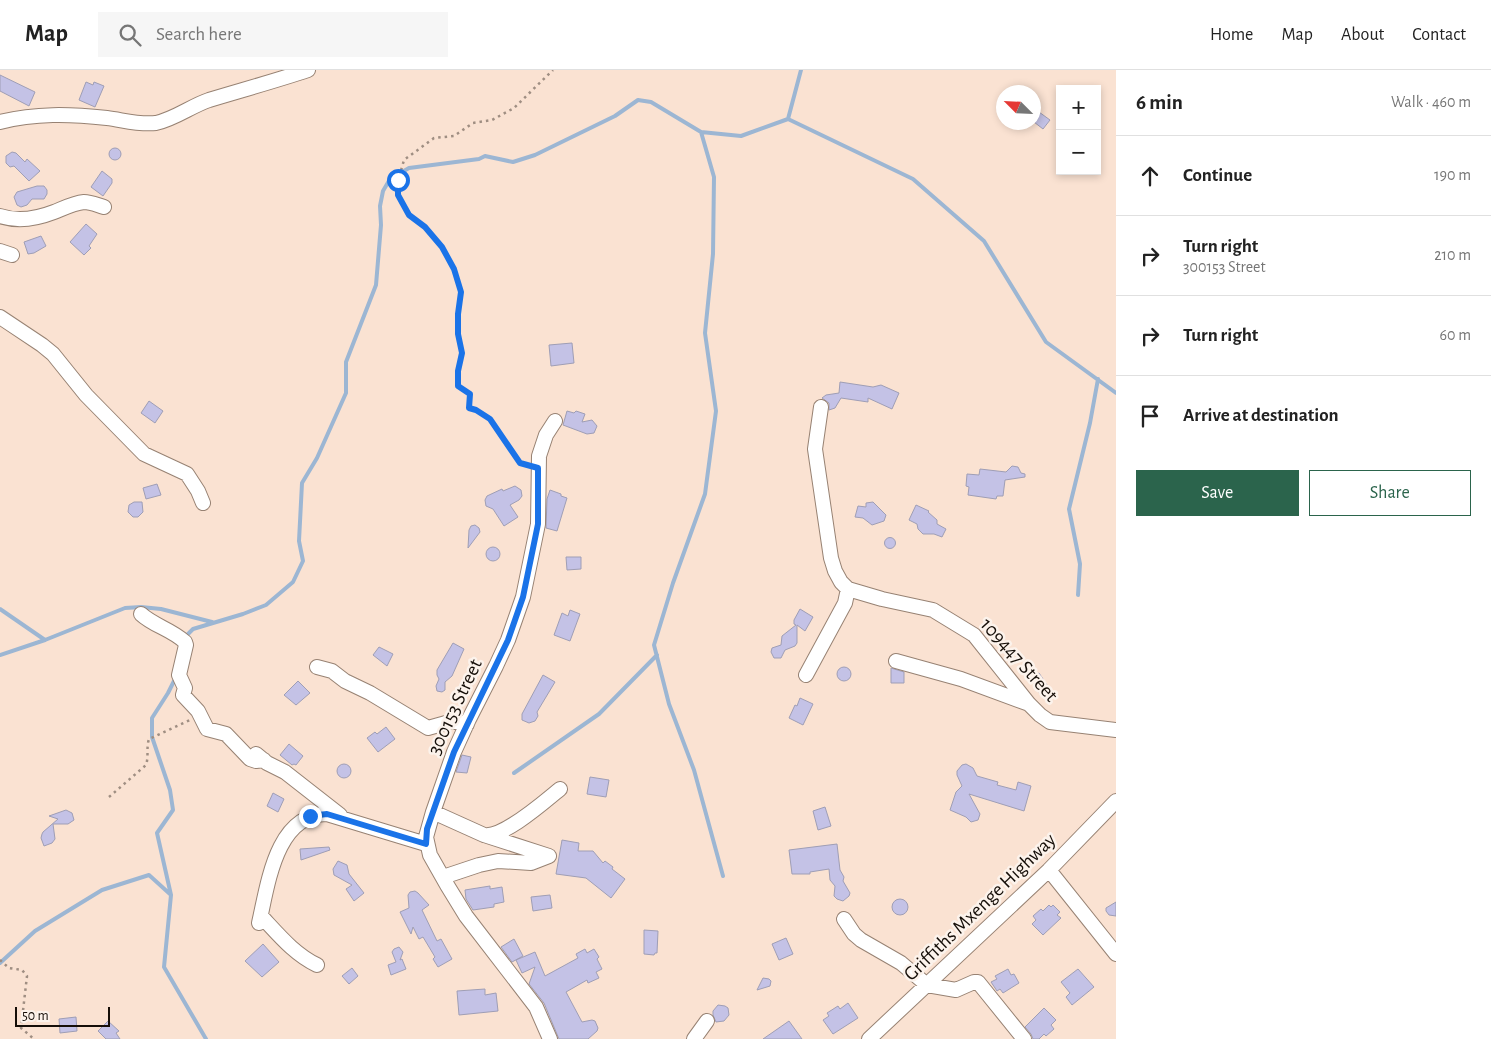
<!DOCTYPE html>
<html lang="en">
<head>
<meta charset="utf-8">
<style>
	body { margin:0; font-family:"Alegreya Sans",sans-serif; background:#f6f6f6; color:#222 }
	.controls { position:absolute; right:15px; top:15px; display:grid; overflow:hidden; border-radius:0px; box-shadow:0 2px 8px #0003 }
	.controls button { width:45px; height:45px; display:grid; place-items:center; padding:0; border:0; border-bottom:1px solid #e0e0e0; background:#fff; color:#222; font:25px sans-serif }
	.compass { position:absolute; left:996px; top:15px; width:45px; height:45px; border-radius:50%; background:#fff; box-shadow:0 2px 8px #0003; rotate:294deg }
	.scale { position:absolute; left:15px; bottom:12px; width:95px; box-sizing:border-box; padding-left:5px; border:2px solid #150e08; border-top:0; font-size:14px; line-height:18px; white-space:nowrap; color:#150e08; -webkit-text-stroke:4px #fcf3ec; paint-order:stroke }
	.stop { position:absolute; width:15px; height:15px; margin:-11px; border:4px solid #1a73e8; border-radius:50%; background:#fff }
	.stop.end { background:#1a73e8; border-color:#fff; box-shadow:0 1px 5px #0008 }
	.list { margin:0; padding:0; list-style:none }
	h2 { display:flex; justify-content:space-between; align-items:center; height:65px; margin:0; padding:0 20px; font-size:21px }
	h2 small { font-size:16px; font-weight:400; color:#767676 }
	.list li { display:grid; grid-template-columns:32px 1fr auto; gap:15px; align-items:center; box-sizing:border-box; height:80px; padding:0 20px; border-top:1px solid #e0e0e0 }
	.list b { display:block; font-size:19px; white-space:nowrap }
	.list p { margin:0; font-size:16px; white-space:nowrap; color:#767676 }
	.list em { font-size:16px; font-style:normal; color:#767676 }
	.actions { display:flex; gap:10px; padding:15px 20px }
	.actions a { flex:1; padding:11px 0; border:1px solid #2b644c; border-radius:0px; text-align:center; font-size:18px; color:#2b644c }
	.actions .main { background:#2b644c; color:#fff }
	.icon { flex:none; width:28px; height:28px; fill:none; stroke:currentColor; stroke-width:2; stroke-linecap:round; stroke-linejoin:round }
	.map { position:relative; flex:none; width:1116px; height:969px; overflow:hidden }
	header { display:flex; align-items:center; gap:30px; box-sizing:border-box; height:70px; padding:0 25px; background:#fff; border-bottom:1px solid #e0e0e0 }
	header strong { font-size:24px }
	nav { display:flex; gap:28px; margin-inline-start:auto; font-size:18px }
	.search { width:350px; height:45px; background:#f6f6f6; display:flex; align-items:center; gap:12px; box-sizing:border-box; padding:0 18px; border-radius:0px; color:#767676; font-size:19px }
	main { display:flex }
	aside { flex:1; background:#fff }
	.map>svg:first-child { display:block }
	.lines { fill:none; stroke-linecap:round; stroke-linejoin:round }
	.stream { stroke:#9cb6d3; stroke-width:4 }
	.building { fill:#c4c2e6; stroke:#9f9eb5 }
	.minor-casing { stroke:#978273; stroke-width:16 }
	.path { stroke:#9f8e82; stroke-width:2.5; stroke-dasharray:2.5 4; stroke-linecap:butt }
	.minor { stroke:#fff; stroke-width:14 }
	.route { stroke:#1a73e8; stroke-width:6 }
	.labels { text-anchor:middle; dominant-baseline:central; stroke-width:5; stroke-linejoin:round; paint-order:stroke }
	.street-label { font-size:20px; fill:#150e08; stroke:#fcf3ec }
</style>
</head>
<body>
<header>
<strong>Map</strong>
<div class="search"><svg class="icon" aria-label="search" viewBox="0 0 24 24"><circle cx="10" cy="10" r="6"/><path d="M15 15l6 6"/></svg>Search here</div>
<nav><a>Home</a><a>Map</a><a>About</a><a>Contact</a></nav>
</header>
<main>
<div class="map">
<svg width="1116" height="969" viewBox="0 0 1116 969">
	<rect width="100%" height="100%" fill="#fae2d2"/>
	<g class="lines">
		<!-- stream -->
		<path class="stream" d="M788 49 913 109 984 171 1046 272 1116 323
			M701 62 714 107 713 184 705 263 716 341 705 424 673 513 654 575 669 634 694 700 723 806
			M1078 525 1080 494 1069 439 1090 353 1098 309
			M0 539 45 570
			M185 568 186 566 193 559 243 544 266 535 293 512 303 491 299 471 302 413 317 388 346 323V292L376 215 381 155 380 136 383 121 390 109 409 98 479 89 485 86 513 92 535 85 615 46 638 30 651 32 701 62 741 66 788 49 801 0
			M0 585 45 570 125 538 141 537 161 539 212 552
			M176 607 168 623 152 648V667L170 720 173 740 157 763 171 825 164 897 206 969
			M514 703 599 644 657 585
			M0 893 35 861 102 820 149 805 171 825"/>
	</g>
	<!-- building -->
	<path class="building" d="M0 5 35 22 29 36 0 21Z
		M86 12 93 15 94 12 104 16 95 37 79 30Z
		M1039 42 1050 50 1043 59 1034 52V49Z
		M109 84a6 6 0 1 1 12 0a6 6 0 1 1-12 0Z
		M12 82 16 83 25 92 27 89 40 101 29 111 14 96 10 97 6 93V86Z
		M102 101 112 109V113L103 126 91 117Z
		M37 116H44L47 120V124L44 129H32L27 135 21 137 17 135 14 127 17 122Z
		M86 154 97 164 89 176 91 178 84 185 70 172Z
		M41 166 46 176 34 183 28 184 24 172Z
		M572 273 574 293 551 296 549 275Z
		M840 312 873 317 881 315 899 323 892 339 868 328V332L841 328 835 338 829 340V333L822 328 826 325 839 323Z
		M149 331 163 341 155 353 141 343Z
		M567 341 574 343 576 341 585 344 582 352 592 350 597 356 594 363 587 364 563 355Z
		M1012 396 1018 397 1021 403 1025 404V407L1005 410 1003 426H997L996 429 968 425 969 417 966 416 967 404 979 405 980 399 1006 402Z
		M157 414 161 425 146 429 143 418Z
		M515 416 521 420 522 426 519 430 510 435 518 447 504 456 493 439 486 436 485 430 487 426 502 419 503 421Z
		M550 420 561 424V426L567 428 557 461 546 458 547 429Z
		M134 432H142L143 442 138 447H133L128 442 129 435Z
		M873 432 886 445 884 451 872 455 863 448 855 447 858 436 866 437V433Z
		M916 435 929 441 928 442 937 450V454L946 459 942 467 934 464H923L918 459 917 454 909 450Z
		M475 455 479 458 480 462 468 478 469 460 471 456Z
		M884.5 473a5.5 5.5 0 1 1 11 0a5.5 5.5 0 1 1-11 0Z
		M486 484a7 7 0 1 1 14 0a7 7 0 1 1-14 0Z
		M566 487H581V499L567 500Z
		M800 539 813 547 805 561 797 555V573L795 576 785 580 781 588H774L771 582 772 578 781 575 782 566 796 555 794 554V550Z
		M570 540 580 544 570 571 554 565 562 543 568 546Z
		M453 573 464 579 452 606 445 612V620L442 622 437 621 436 616 439 609 437 605V600Z
		M379 577 393 584 387 596 373 585Z
		M837 604a7 7 0 1 1 14 0a7 7 0 1 1-14 0Z
		M891 598 904 602V613H891Z
		M1039 603 1049 618 1040 624 1031 608Z
		M543 605 555 612 537 642 538 646 535 651 529 653 522 650V644Z
		M298 611 310 623 296 635 284 625Z
		M800 628 813 634 803 655 789 648 795 635 797 636Z
		M386 657 395 669 378 682 367 668 375 662 377 664Z
		M289 674 303 686 296 695 294 694 292 695 280 685Z
		M462 685 471 687 467 703 456 702Z
		M966 694 973 698 977 706 998 712 997 715 1016 720 1018 712 1031 716 1024 741 969 724 980 744 978 750 971 752 966 747 950 740 956 722 962 716 957 705V701L962 695Z
		M337 701a7 7 0 1 1 14 0a7 7 0 1 1-14 0Z
		M590 707 609 710 606 727 587 724Z
		M273 723 284 729 278 742 267 736Z
		M825 737 831 756 818 760 813 741Z
		M66 740 72 743 74 750 68 754H53L55 769 52 773 44 776 41 768 42 764 43 762 58 749 49 746Z
		M562 770 579 773 578 781H593L603 793 605 791 613 797 612 799 625 809 611 828 586 808 556 804Z
		M837 774 840 800 844 807 843 811 850 823 849 826 843 831 837 829 834 826 835 816 830 810 829 799 810 802V804H792L789 780Z
		M329 777 330 780 301 790 300 779Z
		M338 791 347 795 349 804 364 823 354 831 346 819 352 815 334 805 333 799Z
		M490 816V819L502 817 504 832 494 834V837L473 840 466 829 465 820Z
		M415 821 418 823 429 835 422 840 437 871 441 869 452 889 438 897 433 889 435 887 423 867 419 869 413 857 411 864 400 842 409 838 408 825 410 822Z
		M550 825 552 838 533 841 531 827Z
		M892 837a8 8 0 1 1 16 0a8 8 0 1 1-16 0Z
		M1116 832V846L1109 845 1106 841V838Z
		M1049 835 1051 837 1053 835 1060 842 1057 845 1061 848 1043 865 1032 854 1036 850 1033 846 1041 839 1043 841Z
		M644 860 658 861 657 883H655L654 885 644 884Z
		M786 868 793 884 779 890 772 874Z
		M514 869 523 886 512 892 501 877Z
		M263 874 279 892 262 907 245 891Z
		M399 877 403 882 400 890 402 889 406 899 391 905 388 895 396 892 392 882 394 879Z
		M585 879 587 883 594 879 599 887 597 889 602 899 596 902 599 908 588 913 587 910 566 922 582 952 592 950 595 951 598 958 597 961 588 969H559L544 933 529 914 535 897 522 903 516 890 535 882 545 906 578 888 576 884Z
		M352 898 358 906 349 914 342 906Z
		M1008 899 1011 905 1014 904 1019 913 1003 923 1000 919 997 921 991 912 997 909 995 906Z
		M1078 899 1094 917 1072 935 1066 927 1070 923 1061 912Z
		M763 908 769 909 771 911 770 916 757 920Z
		M485 919V925L496 923 498 941 459 945 457 921Z
		M848 933 858 948 833 964 823 950 829 946 827 943 838 936 840 939Z
		M718 935 725 936 728 938 729 945 724 951 716 952 713 945V941Z
		M1044 938 1056 950 1051 955 1054 959 1046 966 1044 964 1039 969H1033L1031 964 1025 957Z
		M76 947 77 961 60 963 59 949Z
		M108 951 119 961 116 963 120 969H106L98 961Z
		M789 951 802 969H763Z"/>
	<g class="lines">
		<!-- minor casing -->
		<g class="minor-casing">
			<path id="minor" d="M0 52C35 43 70 44 107 48 123 50 139 55 156 53 175 49 191 36 209 30 242 20 275 11 308 0
				M0 146C18 152 36 149 54 142 64 138 74 133 84 132 91 132 97 135 104 137
				M0 181 12 185
				M0 247 42 275 53 284 86 325 144 384 187 404 198 421 203 433
				M821 337 815 379 831 488 835 501 841 512 848 519 882 529 933 540 974 565 1029 634 1040 645 1050 652 1116 660
				M141 544C154 556 171 559 185 572L186 575 179 605 185 618 183 625 198 641 207 659 226 664 250 689 256 691 264 690
				M896 591 961 609 1029 634
				M317 597 332 601 345 611 370 623 428 658 453 651 467 654
				M806 605 845 533 848 519
				M256 684 267 693 285 702 340 745
				M433 742 484 765C504 768 545 731 560 719
				M1049 800 1116 884
				M443 807 479 795 498 791 531 793 549 786 484 765
				M261 846C278 864 294 884 317 895
				M844 849 854 864 861 870 901 893 927 915 956 920 974 912H978L1024 969
				M259 853C268 814 276 744 327 744L426 774
				M550 969 536 937 466 846 447 815 430 785 426 767 433 742 454 682 469 649 496 596 508 570 523 527 538 454 539 386 546 365 555 351
				M694 969 707 951
				M869 969 1049 800 1116 731"/>
		</g>
		<!-- path -->
		<path class="path" d="M527 395 521 393 490 349 476 340 469 338 470 324 458 316V301L462 283 458 264V244L461 222 454 199 443 177 425 157 409 145 398 125 400 104 404 90 434 68 454 66 473 53 492 50 514 38 553 0
			M109 727 146 695C149 686 146 678 149 669L190 650
			M0 890 9 898 22 900 27 906 21 958 34 969"/>
		<!-- minor -->
		<use href="#minor" class="minor"/>
	</g>
	<g class="lines">
		<!-- route -->
		<path class="route" d="M310 746 327 744 426 774 427 759 454 682 508 570 523 527 538 454V398L520 393 490 349 476 340 469 338 470 324 458 316V301L462 283 458 264V244L461 222 454 199 442 177 425 157 409 145 398 125V110"/>
	</g>
	<g class="labels">
		<!-- street labels -->
		<g class="street-label">
			<text transform="translate(1019 590) rotate(48)">109447 Street</text>
			<text transform="translate(455 637) rotate(-65)">300153 Street</text>
			<text transform="translate(980 837) rotate(-44)">Griffiths Mxenge Highway</text>
		</g>
	</g>
</svg>
<div class="controls">
<button>+</button>
<button>−</button>
</div>
<svg class="compass" viewBox="-18 -18 36 36"><path d="M0-13l5 13h-10z" fill="#e53935"/><path d="M0 13l5-13h-10z" fill="#767676"/></svg>
<div class="scale">50 m</div>
<div class="stop" style="left:398px;top:110px"></div>
<div class="stop end" style="left:310px;top:746px"></div>
</div>
<aside>
<h2>6 min<small>Walk · 460 m</small></h2>
<ul class="list">
<li><svg class="icon" aria-label="ahead" viewBox="0 0 24 24"><path d="M12 20V5M6 11l6-6 6 6"/></svg><div><b>Continue</b></div><em>190 m</em></li>
<li><svg class="icon" aria-label="right" viewBox="0 0 24 24"><path d="M7 20v-9h11M14 6l5 5-5 5"/></svg><div><b>Turn right</b><p>300153 Street</p></div><em>210 m</em></li>
<li><svg class="icon" aria-label="right" viewBox="0 0 24 24"><path d="M7 20v-9h11M14 6l5 5-5 5"/></svg><div><b>Turn right</b></div><em>60 m</em></li>
<li><svg class="icon" aria-label="arrive" viewBox="0 0 24 24"><path d="M6 21V4h12l-3 4 3 4H6"/></svg><div><b>Arrive at destination</b></div></li>
</ul>
<div class="actions"><a class="main">Save</a><a>Share</a></div>
</aside>
</main>
</body>
</html>
